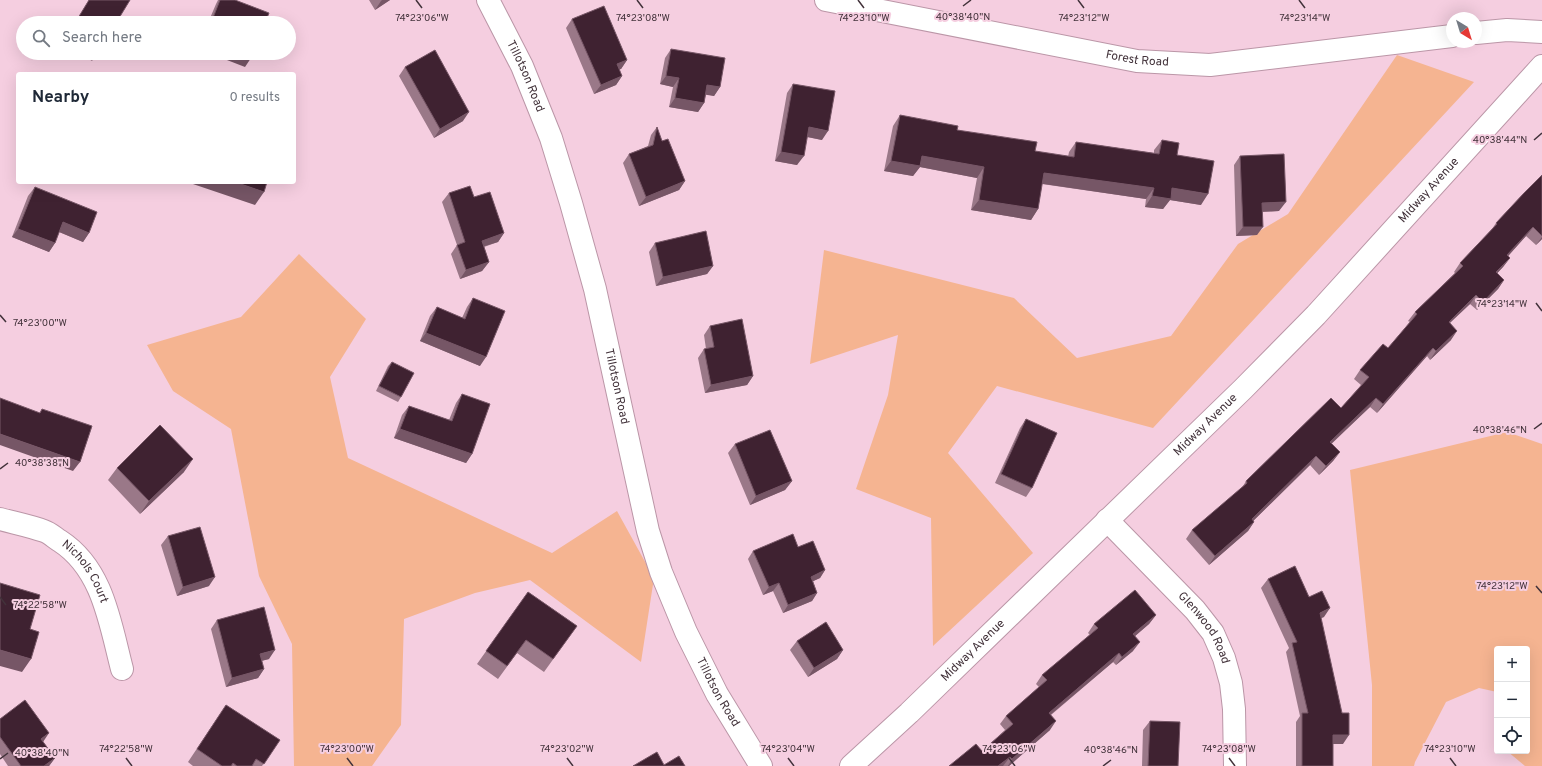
<!DOCTYPE html>
<html lang="en">
<head>
<meta charset="utf-8">
<style>
	body { margin:0; font-family:Overpass,sans-serif; background:#f6f6f7; color:#1f2937 }
	.controls { position:absolute; right:12px; bottom:12px; display:grid; overflow:hidden; border-radius:4px; box-shadow:0 4px 16px #0002 }
	.controls button { width:36px; height:36px; display:grid; place-items:center; padding:0; border:0; border-bottom:1px solid #e0e1e3; background:#fff; color:#1f2937; font:20px sans-serif }
	.compass { position:absolute; left:1446px; top:12px; width:36px; height:36px; border-radius:50%; background:#fff; box-shadow:0 4px 16px #0002; rotate:142deg }
	.list { margin:0; padding:0; list-style:none }
	h2 { display:flex; justify-content:space-between; align-items:center; height:52px; margin:0; padding:0 16px; font-size:17px }
	h2 small { font-size:13px; font-weight:400; color:#747a83 }
	.icon { flex:none; width:22px; height:22px; fill:none; stroke:currentColor; stroke-width:2; stroke-linecap:round; stroke-linejoin:round }
	.map { position:relative; flex:none; width:1542px; height:766px; overflow:hidden }
	.search { position:absolute; background:#fff; box-shadow:0 4px 16px #0002; left:16px; top:16px; width:280px; height:44px; display:flex; align-items:center; gap:10px; box-sizing:border-box; padding:0 14px; border-radius:22px; color:#747a83; font-size:15px }
	.panel { position:absolute; background:#fff; box-shadow:0 4px 16px #0002; left:16px; top:72px; width:280px; height:112px; border-radius:4px }
	.map>svg:first-child { display:block }
	.green { fill:#f5b491 }
	.lines { fill:none; stroke-linecap:round; stroke-linejoin:round }
	.street-casing { stroke:#bb96a7; stroke-width:24 }
	.secondary-casing { stroke:#bb96a7; stroke-width:24 }
	.street { stroke:#fff; stroke-width:22 }
	.secondary { stroke:#fff; stroke-width:22 }
	.wall { fill:#9a7888 }
	.shaded-wall { fill:#765666 }
	.building { fill:#3f2231; stroke:#765666 }
	.ticks { fill:none; stroke:#42323a; stroke-width:1.5 }
	.labels { text-anchor:middle; dominant-baseline:central; stroke-width:4; stroke-linejoin:round; paint-order:stroke }
	.street-label { font-size:12px; fill:#42323a; stroke:#f5cee0 }
	.ticks-label { font-size:10px; text-anchor:middle; fill:#42323a; stroke:#f5cee0; stroke-width:4; stroke-linejoin:round; paint-order:stroke }
</style>
</head>
<body>
<div class="map">
<svg width="1542" height="766" viewBox="0 0 1542 766">
	<rect width="100%" height="100%" fill="#f5cee0"/>
	<!-- green -->
	<path class="green" d="M1397 55 1474 82 1153 428 997 386 948 453 1033 553 933 646 931 518 856 489 888 395 898 335 810 364 824 250 1014 298 1077 358 1171 336 1238 244 1288 214Z
		M299 254 366 319 330 377 348 458 552 553 617 511 654 578 641 662 530 580 475 593 404 619 401 725 372 766H294L292 644 259 576 231 429 173 391 147 345 241 317Z
		M1507 432 1542 444V766H1525L1507 751H1527V649H1497V692L1479 688 1446 702 1415 762 1414 766H1372V685L1350 470Z"/>
	<g class="lines">
		<!-- street casing -->
		<g class="street-casing">
			<g id="street">
				<path id="s1" d="M488 0 522 66 551 138 571 203 595 289 648 531 661 572 686 632 717 694 761 766"/>
				<path id="s2" d="M826 0 1137 61 1210 65 1452 36"/>
				<path d="M1476 33 1507 30 1542 32"/>
				<path id="s3" d="M0 519C15 523 30 526 44 531 50 533 55 538 60 541 103 569 110 623 122 669"/>
				<path id="s4" d="M1107 520 1195 610 1213 633 1224 658 1231 683 1234 709 1235 766"/>
			</g>
		</g>
		<!-- secondary casing -->
		<g class="secondary-casing">
			<g id="secondary">
				<path id="s5" d="M851 766 909 713 1243 389 1316 315 1542 66"/>
			</g>
		</g>
		<!-- street -->
		<use href="#street" class="street"/>
		<!-- secondary -->
		<use href="#secondary" class="secondary"/>
	</g>
	<!-- wall -->
	<path class="wall" d="M89 0H130L116 23H75Z
		M218 0H235L265 23H208L216 4Z
		M369 0H390L375 10Z
		M572 19 627 60 621 69H619L622 76 616 85 594 94 566 28Z
		M671 49 720 87 714 96 706 94 704 103 698 112 669 107 673 87 660 84 665 58Z
		M79 53H98L92 61Z
		M405 67 463 121 434 138 399 76Z
		M793 84 822 140 807 137 797 165 775 161 787 93Z
		M900 115 957 130 1035 151 1068 157 1069 152 1076 142 1154 153V150L1162 140 1177 155 1201 205 1170 200 1163 209 1145 207 1146 199 1042 184 1038 209 1031 220 971 210 977 178 920 167 913 176 884 171 893 126Z
		M657 127 662 141 685 181 679 190 639 206 623 163 629 154 648 146 651 135Z
		M1240 156 1279 211 1262 212 1257 235 1236 236 1234 165Z
		M1542 175V239L1536 245 1526 236 1508 256 1510 258 1503 267 1497 273 1504 280 1498 289 1477 310 1470 304 1450 323 1451 340 1430 360 1427 356 1377 413 1370 407 1331 443 1340 452 1333 461 1319 475 1310 465 1253 521 1254 522 1248 531 1209 565 1186 539 1192 530 1242 488 1246 481 1341 408 1361 385 1354 379 1360 370 1388 348 1410 322 1408 321 1415 312 1455 273 1454 272 1460 263 1492 229 1496 223Z
		M35 187 89 233 83 242 59 232 55 243 49 252 12 237 28 196Z
		M449 193 474 197 504 233 498 242 484 247 489 262 482 271 460 279 451 254 457 245 442 202Z
		M655 243 713 266 707 274 656 286 649 252Z
		M473 298 480 366 420 341 430 316 437 307 462 318 467 307Z
		M710 326 753 376 747 385 705 393 698 358 704 349H706L704 335Z
		M392 362 401 397 398 402 376 391 388 366Z
		M462 394 472 454 466 463 394 438 402 415 409 406 449 420 456 403Z
		M1026 419 1032 488 1026 497 995 483 1020 428Z
		M735 444 792 481 785 490 750 505 728 453Z
		M117 468 184 472 140 514 108 480Z
		M168 536 209 586 177 596 161 545Z
		M753 551 825 570 820 578 813 581 817 593 812 601 783 613 773 591 763 595 748 559Z
		M1268 579 1309 597 1324 617 1321 618 1343 744H1333V766H1296V722L1300 716 1286 652 1289 648 1261 588Z
		M528 592 577 626 544 672 517 653 498 679 477 664Z
		M1156 615 1149 624 1135 636 1133 651 1116 665 1113 662 1051 715 1050 730 1009 766H949L982 751 1005 730 1000 724 1006 716 1039 687 1036 684 1042 675 1090 635 1088 633 1094 624Z
		M217 620 269 659 261 661 264 669 258 678 226 687 211 629Z
		M797 641 843 650 837 659 808 677 790 650Z
		M226 705 280 740 262 766H193L188 762Z
		M0 719 43 742 55 758 49 766H8L0 754Z
		M1150 721 1178 766H1142L1143 730Z"/>
	<!-- shaded-wall -->
	<path class="shaded-wall" d="M382 0H390L375 10 381 1Z
		M215 53H239L251 58 245 67 214 55Z
		M627 60 621 69 611 73 617 64Z
		M622 76 616 85 594 94 601 85Z
		M666 76 679 78 673 87 660 84Z
		M707 85 720 87 714 96 701 94Z
		M675 98 704 103 698 112 669 107Z
		M469 112 463 121 434 138 440 129Z
		M809 127 828 131 822 140 803 136Z
		M781 152 804 156 797 165 775 161Z
		M922 156 984 167 977 178 920 167 913 176 884 171 891 161Z
		M1044 173 1154 188 1146 199 1037 183Z
		M685 181 679 190 639 206 646 197Z
		M187 182H235L264 192 255 205Z
		M1172 188 1208 194 1201 205 1170 200 1163 209 1145 207 1152 196Z
		M979 200 1038 209 1031 220 971 210Z
		M1286 202 1279 211 1256 212 1262 203Z
		M63 222 89 233 83 242 57 231Z
		M1243 227H1263L1257 235 1236 236Z
		M1533 227 1526 236 1501 264 1507 255Z
		M18 229 55 243 49 252 12 237Z
		M504 233 498 242 475 249 482 241Z
		M1542 237V239L1536 245Z
		M1510 258 1503 267 1490 281 1496 272Z
		M489 262 482 271 460 279 466 270Z
		M713 266 707 274 656 286 663 277Z
		M1504 280 1498 289 1477 310 1483 302Z
		M1476 295 1470 304 1442 330 1449 322Z
		M1457 331 1451 340 1430 360 1436 351Z
		M426 333 486 357 480 366 420 341Z
		M1433 348 1427 356 1377 413 1383 404Z
		M753 376 747 385 705 393 711 385Z
		M1376 398 1370 407 1324 451 1330 442Z
		M400 429 472 454 466 463 394 438Z
		M0 434 80 462 73 471 0 445Z
		M1340 452 1333 461 1319 475 1326 466Z
		M1316 456 1310 465 1246 528 1252 519Z
		M193 459 184 472 140 514 149 501Z
		M792 481 785 490 750 505 756 496Z
		M1254 522 1248 531 1209 565 1215 556Z
		M825 570 820 578 805 585 811 577Z
		M215 577 209 586 177 596 183 587Z
		M779 583 773 591 763 595 769 587Z
		M817 593 812 601 783 613 788 605Z
		M1330 608 1324 617 1313 621 1320 613Z
		M1156 615 1149 624 1127 643 1133 634Z
		M1140 642 1133 651 1116 665 1122 657Z
		M0 650 31 659 22 672 0 666Z
		M275 650 269 659 253 663 260 654Z
		M843 650 837 659 808 677 814 668Z
		M1119 653 1113 662 1043 721 1049 713Z
		M264 669 258 678 226 687 232 678Z
		M1056 721 1050 730 1009 766H1008L1012 759Z
		M49 733 43 742 41 739Z
		M1333 735H1349L1343 744H1326Z
		M1010 757 1003 766H998Z
		M55 758 49 766H44Z"/>
	<!-- building -->
	<path class="building" d="M89 0H130L116 23H75Z
		M220 0H235L269 13 265 23H211Z
		M604 6 627 60 617 64 622 76 601 85 572 19Z
		M671 49 725 58 720 87 707 85 704 103 675 98 679 78 666 76Z
		M435 50 469 112 440 129 405 67Z
		M239 53H253L251 58Z
		M793 84 835 91 828 131 809 127 804 156 781 152Z
		M900 115 958 126 957 130 1037 142 1035 151 1074 157 1076 142 1159 154 1162 140 1179 143 1177 155 1214 161 1208 194 1172 188 1171 199 1152 196 1154 188 1044 173 1038 209 979 200 984 167 922 156 920 166 891 161Z
		M657 127 662 141 668 139 685 181 646 197 629 154 653 145Z
		M1284 154 1286 202 1262 203 1263 227H1243L1240 156Z
		M1542 175V236L1533 227 1507 255 1510 258 1496 272 1504 280 1483 302 1476 295 1449 322 1457 331 1436 351 1433 348 1383 404 1376 398 1330 442 1340 452 1326 466 1316 456 1252 519 1254 522 1215 556 1192 530 1247 483 1246 481 1331 398 1341 408 1369 377 1360 370 1383 344 1388 348 1417 314 1415 312 1463 266 1460 263 1497 224 1496 223 1524 193Z
		M235 182H267L264 192Z
		M470 186 474 197 490 192 504 233 482 241 489 262 466 270 457 245 465 242 449 193Z
		M35 187 97 212 89 233 63 222 55 243 18 229Z
		M706 231 713 266 663 277 655 243Z
		M473 298 505 311 486 357 426 333 437 307 465 319Z
		M742 319 753 376 711 385 704 349 714 347 710 326Z
		M392 362 414 373 401 397 379 386Z
		M462 394 490 404 472 454 400 429 409 406 452 421Z
		M0 398 40 413 42 409 92 426 80 462 0 434Z
		M1026 419 1057 433 1032 488 1001 474Z
		M160 425 193 459 149 501 117 468Z
		M770 430 792 481 756 496 735 444Z
		M200 527 215 577 183 587 168 536Z
		M793 534 798 547 813 541 825 570 811 577 817 593 788 605 779 583 769 587 753 551Z
		M1295 566 1309 597 1322 591 1330 608 1320 613 1342 713H1349V735H1333V766H1302V713H1308L1292 643 1297 642 1268 579Z
		M0 583 40 595 30 629 39 632 31 659 0 650Z
		M1135 590 1156 615 1133 634 1140 642 1122 657 1119 653 1049 713 1056 721 1012 759 1010 757 998 766H949L976 744 982 751 1013 724 1006 716 1047 680 1042 675 1098 628 1094 624Z
		M528 592 577 626 553 659 526 640 507 666 486 651Z
		M264 607 275 650 260 654 264 669 232 678 217 620Z
		M826 622 843 650 814 668 797 641Z
		M25 700 49 733 41 739 55 758 44 766H21L0 737V719Z
		M226 705 280 740 264 764 256 759 252 766H237L233 763 231 766H222L197 749Z
		M1150 721 1180 722 1178 766H1148Z
		M657 752 664 765 679 756 685 766H633Z"/>
	<!-- ticks -->
	<path class="ticks" d="M416 0 422 8M637 0 643 8M858 0 864 8M1078 0 1084 8M1299 0 1305 8M963 6 971 0M1534 140 1542 133M1536 303 1542 311M0 315 6 322M1534 429 1542 423M0 469 8 463M1536 586 1542 593M0 597 6 605M126 758 132 766M347 758 353 766M567 758 573 766M788 758 794 766M1009 758 1015 766M1229 758 1235 766M1450 758 1456 766M0 759 8 753M1103 766 1111 760"/>
	<g class="labels">
		<!-- street labels -->
		<g class="street-label">
			<text stroke="none"><textPath href="#s2" startOffset="317">Forest Road</textPath></text>
			<text stroke="none"><textPath href="#s1" startOffset="85">Tillotson Road</textPath></text>
			<text stroke="none"><textPath href="#s5" startOffset="816">Midway Avenue</textPath></text>
			<text stroke="none"><textPath href="#s1" startOffset="409">Tillotson Road</textPath></text>
			<text stroke="none"><textPath href="#s5" startOffset="492">Midway Avenue</textPath></text>
			<text stroke="none"><textPath href="#s3" startOffset="105">Nichols Court</textPath></text>
			<text stroke="none"><textPath href="#s4" startOffset="146">Glenwood Road</textPath></text>
			<text stroke="none"><textPath href="#s5" startOffset="168">Midway Avenue</textPath></text>
			<text stroke="none"><textPath href="#s1" startOffset="733">Tillotson Road</textPath></text>
		</g>
	</g>
	<g class="ticks-label">
		<text x="963" y="20">40°38'40"N</text>
		<text x="422" y="21">74°23'06"W</text>
		<text x="643" y="21">74°23'08"W</text>
		<text x="864" y="21">74°23'10"W</text>
		<text x="1084" y="21">74°23'12"W</text>
		<text x="1305" y="21">74°23'14"W</text>
		<text x="1500" y="143">40°38'44"N</text>
		<text x="1502" y="307">74°23'14"W</text>
		<text x="40" y="326">74°23'00"W</text>
		<text x="1500" y="433">40°38'46"N</text>
		<text x="42" y="466">40°38'38"N</text>
		<text x="1502" y="589">74°23'12"W</text>
		<text x="40" y="608">74°22'58"W</text>
		<text x="126" y="752">74°22'58"W</text>
		<text x="347" y="752">74°23'00"W</text>
		<text x="567" y="752">74°23'02"W</text>
		<text x="788" y="752">74°23'04"W</text>
		<text x="1009" y="752">74°23'06"W</text>
		<text x="1229" y="752">74°23'08"W</text>
		<text x="1450" y="752">74°23'10"W</text>
		<text x="1111" y="753">40°38'46"N</text>
		<text x="42" y="756">40°38'40"N</text>
	</g>
</svg>
<div class="controls">
<button>+</button>
<button>−</button>
<button><svg class="icon" aria-label="locate" viewBox="0 0 24 24"><circle cx="12" cy="12" r="6"/><path d="M12 2v4M12 18v4M2 12h4M18 12h4"/></svg></button>
</div>
<svg class="compass" viewBox="-18 -18 36 36"><path d="M0-13l5 13h-10z" fill="#e53935"/><path d="M0 13l5-13h-10z" fill="#747a83"/></svg>
<div class="search"><svg class="icon" aria-label="search" viewBox="0 0 24 24"><circle cx="10" cy="10" r="6"/><path d="M15 15l6 6"/></svg>Search here</div>
<section class="panel">
<h2>Nearby<small>0 results</small></h2>
<ul class="list">
</ul>
</section>
</div>
</body>
</html>
